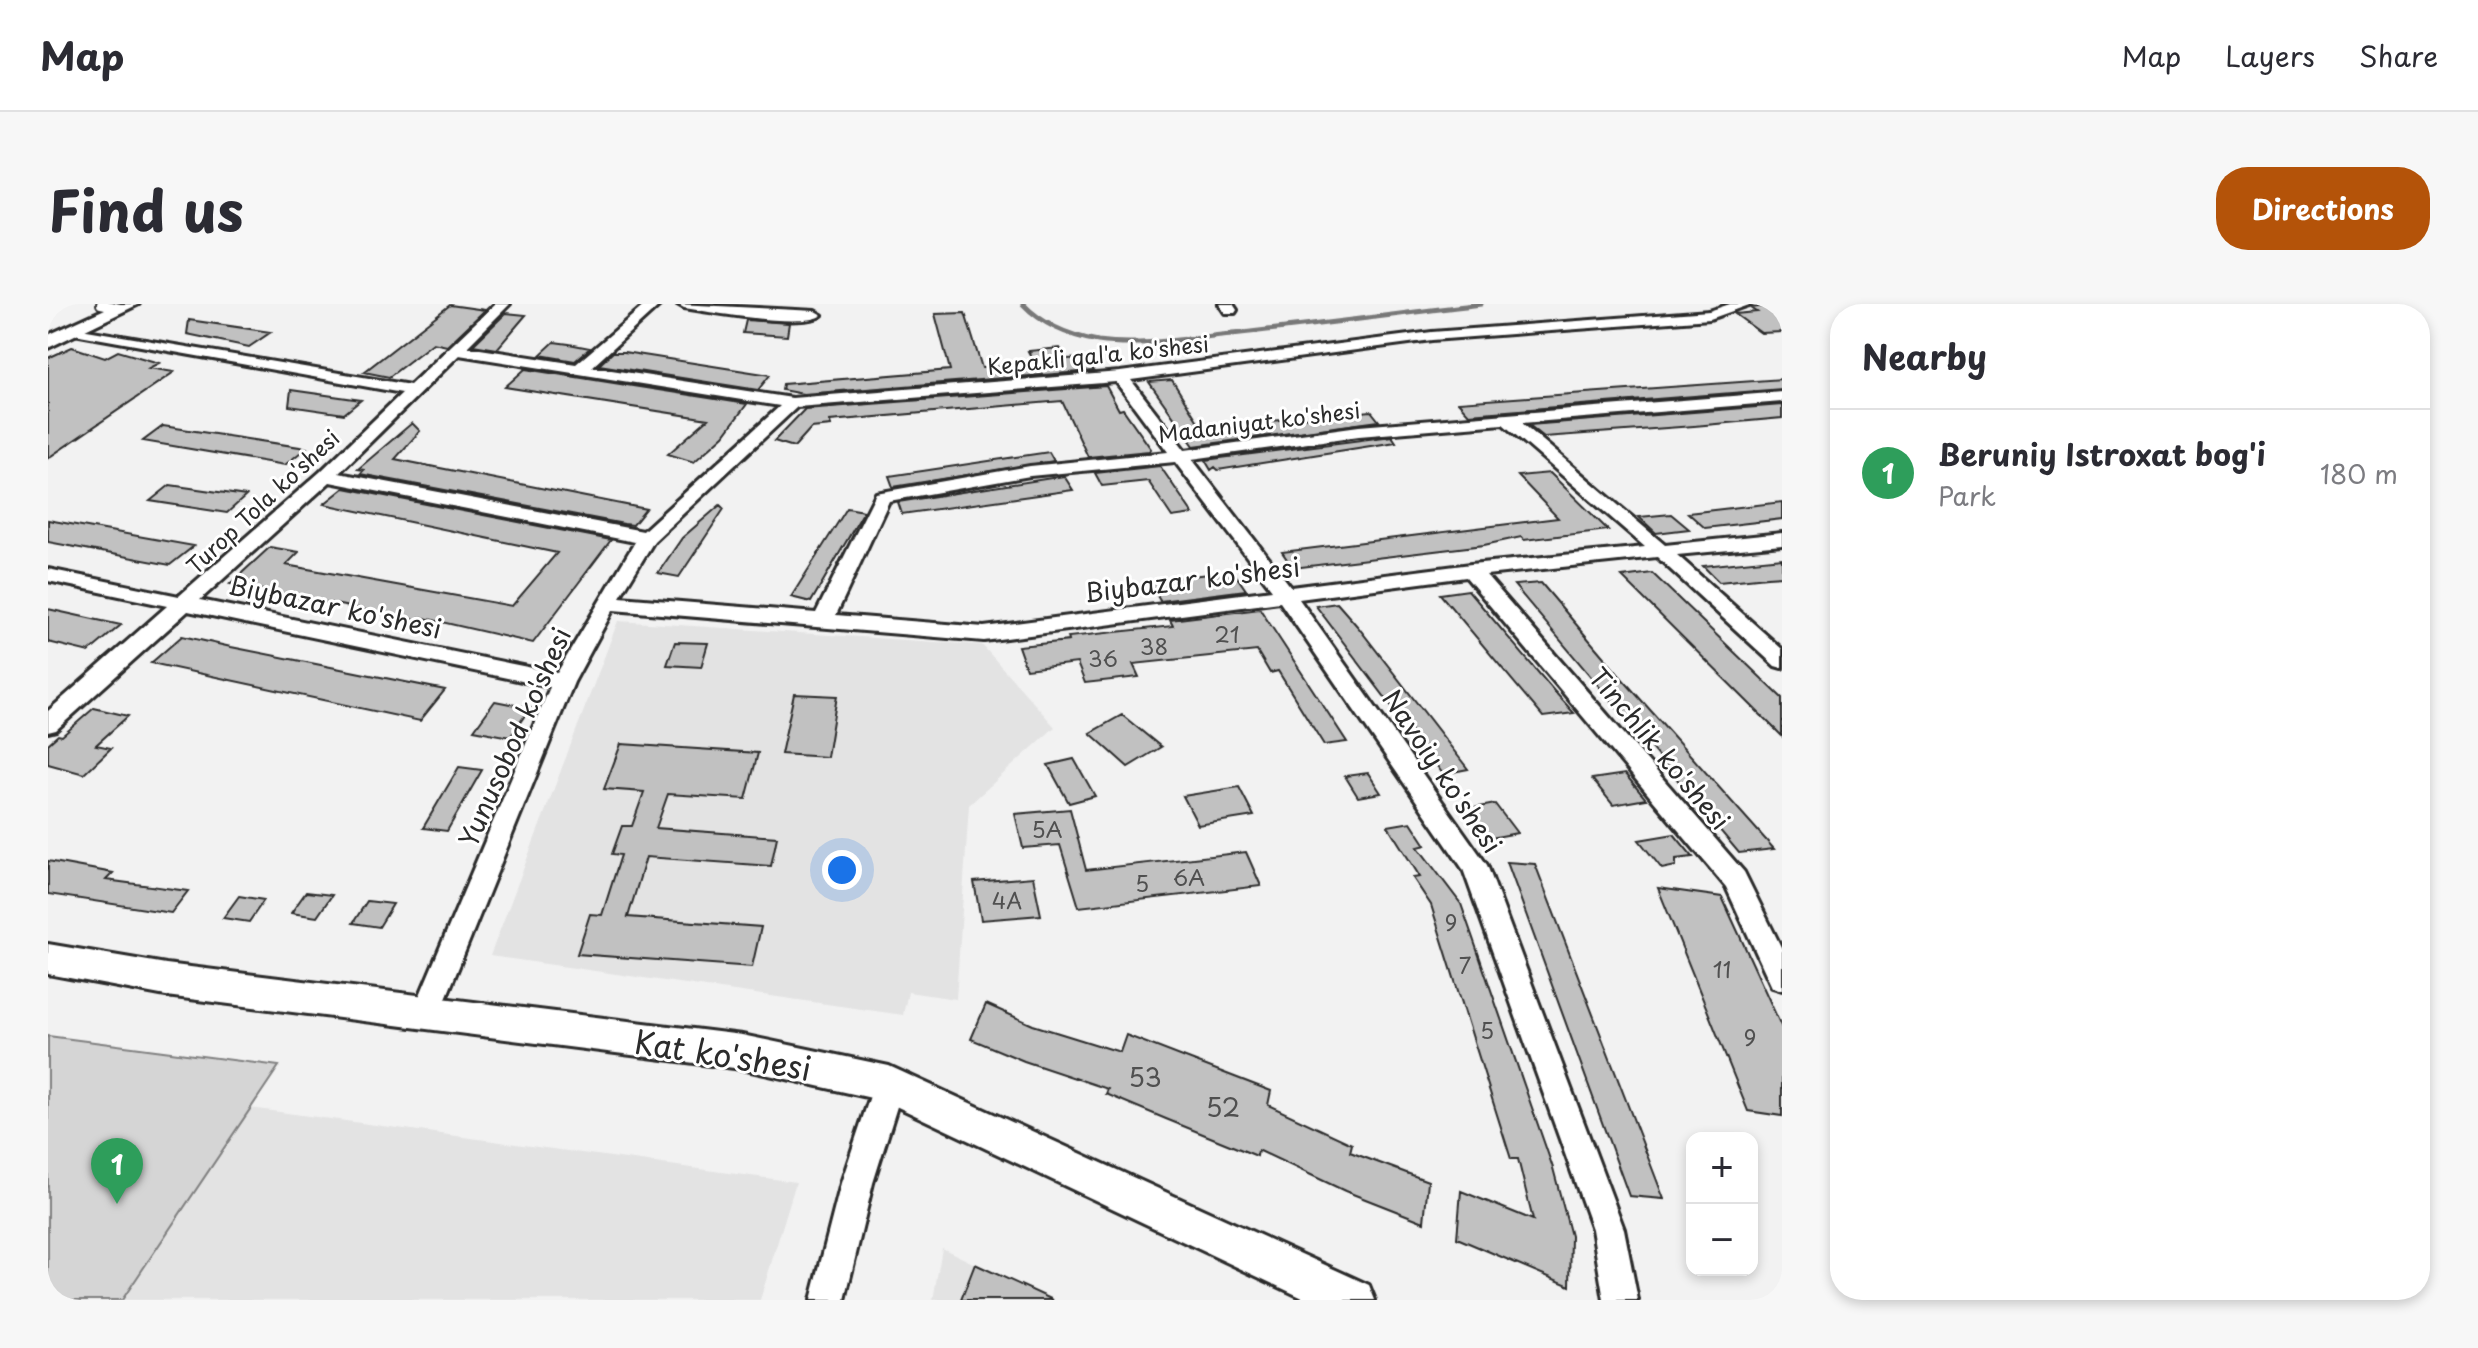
<!DOCTYPE html>
<html lang="en">
<head>
<meta charset="utf-8">
<style>
	body { margin:0; font-family:"Playpen Sans",sans-serif; background:#f7f7f7; color:#2b2b33 }
	.controls { position:absolute; right:24px; bottom:24px; display:grid; overflow:hidden; border-radius:16px; box-shadow:0 4px 12px #0003 }
	.controls button { width:72px; height:72px; display:grid; place-items:center; padding:0; border:0; border-bottom:2px solid #e1e1e2; background:#fff; color:#2b2b33; font:40px sans-serif }
	.you { position:absolute; left:794px; top:566px; width:28px; height:28px; margin:-20px; border:6px solid #fff; border-radius:50%; background:#1a73e8; box-shadow:0 0 0 12px #1a73e833 }
	.badge { display:grid; place-items:center; width:52px; height:52px; border-radius:50%; background:#b45309; color:#fff; font-size:26px; font-weight:700 }
	.pin { position:absolute; translate:-50% -66px; filter:drop-shadow(0 2px 4px #0008) }
	.pin::after { content:''; position:absolute; top:42px; width:28px; height:24px; background:inherit; clip-path:polygon(0 0,100% 0,50% 100%) }
	.list { margin:0; padding:0; list-style:none }
	h2 { display:flex; justify-content:space-between; align-items:center; height:104px; margin:0; padding:0 32px; font-size:34px }
	h2 small { font-size:26px; font-weight:400; color:#7c7c81 }
	.list li { display:grid; grid-template-columns:52px 1fr auto; gap:24px; align-items:center; box-sizing:border-box; height:128px; padding:0 32px; border-top:2px solid #e1e1e2 }
	.list b { display:block; font-size:30px; white-space:nowrap }
	.list p { margin:0; font-size:26px; white-space:nowrap; color:#7c7c81 }
	.list em { font-size:26px; font-style:normal; color:#7c7c81 }
	.map { position:relative; flex:none; width:1734px; height:996px; overflow:hidden; border-radius:32px }
	header { display:flex; align-items:center; gap:48px; box-sizing:border-box; height:112px; padding:0 40px; background:#fff; border-bottom:2px solid #e1e1e2 }
	header strong { font-size:38px }
	nav { display:flex; gap:44px; margin-inline-start:auto; font-size:28px }
	.intro { display:flex; align-items:center; justify-content:space-between; box-sizing:border-box; height:192px; padding:0 48px }
	h1 { margin:0; font-size:56px }
	.button { padding:20px 36px; border-radius:32px; background:#b45309; color:#fff; font-size:28px; font-weight:700 }
	main { display:flex; gap:48px; padding:0 48px }
	aside { flex:1; background:#fff; border-radius:32px; box-shadow:0 4px 12px #0003 }
	.map>svg:first-child { display:block }
	.built { fill:#e3e3e3 }
	.green { fill:#d5d5d5; stroke:#808080; stroke-width:2 }
	.lines { fill:none; stroke-linecap:round; stroke-linejoin:round }
	.stream { stroke:#787878; stroke-width:5 }
	.building { fill:#c1c1c1; stroke:#2b2b2b; stroke-width:2 }
	.service-casing { stroke:#2b2b2b; stroke-width:12 }
	.minor-casing { stroke:#2b2b2b; stroke-width:6 }
	.tertiary-casing { stroke:#2b2b2b; stroke-width:6 }
	.service { stroke:#fff; stroke-width:8 }
	.minor { fill:#fff; fill-rule:evenodd }
	.tertiary { fill:#fff; fill-rule:evenodd }
	.labels { text-anchor:middle; dominant-baseline:central; stroke-width:6; stroke-linejoin:round; paint-order:stroke }
	.far-street-label { font-size:22px; fill:#2b2b2b; stroke:#fff }
	.number-label { font-size:22px; fill:#505050 }
	.street-label { font-size:26px; fill:#2b2b2b; stroke:#fff }
	.near-number-label { font-size:26px; fill:#505050 }
	.near-street-label { font-size:32px; fill:#2b2b2b; stroke:#fff }
</style>
</head>
<body>
<header>
<strong>Map</strong>
<nav><a>Map</a><a>Layers</a><a>Share</a></nav>
</header>
<div class="intro"><h1>Find us</h1><a class="button">Directions</a></div>
<main>
<div class="map">
<svg width="1734" height="996" viewBox="0 0 1734 996">
	<rect width="100%" height="100%" fill="#f2f2f2"/>
	<filter id="ink" filterUnits="userSpaceOnUse"><feTurbulence type="fractalNoise" baseFrequency=".0125" numOctaves="2"/><feDisplacementMap in="SourceGraphic" scale="16" xChannelSelector="R" yChannelSelector="G"/><feConvolveMatrix kernelMatrix="1 2 1 2 8 2 1 2 1" color-interpolation-filters="sRGB"/></filter>
	<g filter="url(#ink)">
		<!-- built -->
		<path class="built" d="M570 317 934 341 1007 423 921 501 908 695 860 688 855 711 442 652Z
			M202 804 748 878 712 996H74Z
			M894 944 927 960 1005 996H885Z"/>
		<!-- green -->
		<path class="green" d="M0 732 231 762 74 996H0Z"/>
		<g class="lines">
			<!-- stream -->
			<path class="stream" d="M975 0C995 21 1022 32 1050 37 1094 43 1141 34 1184 30 1267 21 1350 10 1433 0"/>
		</g>
		<!-- building -->
		<path class="building" d="M1734 0V28L1713 29 1687 10 1709 8 1703 4Z
			M402 1 437 6 399 42 385 39 341 73 316 68Z
			M458 9 478 11 449 45 425 41Z
			M917 9 934 64 987 60 980 47 1012 44 1018 55 1038 54 1046 67 755 90 734 86 735 80 902 66 887 10Z
			M141 16 223 28 201 43 139 30Z
			M698 16 741 19 739 32 695 29Z
			M506 38 521 40 542 44 527 57 492 51Z
			M24 43 57 54 70 47 111 59 101 64 126 68 0 154V54Z
			M565 48H576L722 71 710 86 551 61Z
			M477 65 699 100 676 131 646 158 620 150 660 115 457 83Z
			M1734 75V85L1421 110 1410 98Z
			M1124 76 1154 124 1323 107 1331 117 1146 142 1101 78Z
			M1058 82 1071 106 1075 105 1103 145 1101 147 1040 153 1014 97 782 117 783 122 763 124 746 143 726 137 757 105Z
			M243 86 313 96 296 110 241 102Z
			M1734 101V114L1646 122 1496 133 1481 121Z
			M364 119 372 127 347 155 598 205 585 221 576 220 312 170 316 166 310 165Z
			M115 122 258 144 237 161 95 137Z
			M1344 132 1348 138 1170 166 1167 163 1163 166 1157 156Z
			M1001 148 1006 157 845 183 841 172Z
			M1112 162 1145 210 1124 213 1100 177 1054 182 1047 169Z
			M1502 169 1560 226 1476 236 1473 233 1436 241 1245 264 1234 248 1510 214 1470 172Z
			M1016 172 1025 186 854 210 850 198Z
			M122 181 198 192 179 209 102 197Z
			M296 184 563 236 485 339 372 313 369 316 182 280 222 243 251 248 238 261 464 302 509 249 276 200Z
			M1734 198V215L1657 224 1640 209Z
			M672 201 676 205 631 273 610 269 634 234Z
			M799 204 816 207 763 298 743 293Z
			M1623 210 1641 225 1608 229 1591 213Z
			M0 216 146 242 122 261 0 238Z
			M1734 254V272L1719 273 1671 278 1655 262Z
			M1185 267 1198 286 1112 297 1101 277Z
			M1604 269 1734 394V432L1574 273Z
			M1493 279 1571 371 1726 545 1691 549 1466 281Z
			M1420 286 1506 387 1526 409 1495 413 1392 290Z
			M1289 299 1310 323 1420 465 1395 470 1268 302Z
			M0 305 45 315 73 321 41 348 0 338Z
			M1212 305 1299 438 1276 441 1230 367 1222 369 1209 347 1085 360 1091 373 1037 379 1029 359 978 365 970 342 1021 337 1020 333 1125 322 1122 316Z
			M134 332 183 343 397 386 372 417 103 359Z
			M627 338 660 339 653 363 619 361Z
			M746 390 789 392 779 453 733 450Z
			M447 397 482 404 462 433 426 426Z
			M46 404 80 412 48 441 63 444 36 470 0 460V440L10 431 14 432Z
			M1074 411 1113 443 1080 463 1042 429Z
			M573 440 710 449 698 495 620 490 608 524 729 533 723 562 598 553 580 613 713 623 704 663 529 650 542 610 554 611 573 551 564 550 574 522H584L596 488 556 485Z
			M1026 455 1047 492 1021 499 1000 461Z
			M411 463 434 466 399 527 375 524Z
			M1320 469 1333 489 1310 493 1297 472Z
			M1577 470 1598 495 1565 501 1544 475Z
			M1191 483 1206 512 1150 521 1135 492Z
			M1447 500 1469 529 1443 534 1421 505Z
			M1022 505 1038 566 1198 548 1213 582 1031 603 1012 541 975 544 967 510Z
			M1363 518 1378 541 1370 543 1413 600 1505 864 1523 932 1522 982 1409 934 1413 887 1485 916 1470 855H1463L1383 601 1365 574 1372 573 1340 522Z
			M1626 530 1645 553 1628 555V562L1614 565 1591 536Z
			M0 557 65 569 58 576 140 587 123 609 0 590Z
			M1459 558 1487 560 1616 895 1581 892Z
			M985 573 993 611 933 616 926 578Z
			M1610 584 1674 593 1734 724V812L1700 807Z
			M258 588 284 591 269 613 243 609Z
			M191 592 216 596 201 618 175 614Z
			M319 597 345 600 331 623 305 619Z
			M938 700 985 721 1072 748 1078 731 1223 787 1220 801 1304 840 1302 848 1380 877 1376 918 1297 887 1210 846 1209 852 1118 815 1058 790 1060 785 976 757 923 735Z
			M927 960 1005 996H913Z"/>
		<g class="lines">
			<!-- service casing -->
			<g class="service-casing">
				<path id="service" d="M53 0 72 4"/>
			</g>
			<!-- minor casing -->
			<g class="minor-casing">
				<path id="minor" d="M447 0H462L419 43 528 60 598 0H613L544 63 744 94 1072 68 1384 28 1661 7 1682 0H1704L1662 15 1384 36 1083 76 1137 146 1311 122 1734 88V98L1474 119 1617 241 1734 229V241L1629 251 1734 345V364L1727 362 1609 253 1438 271 1696 568 1734 645V686L1724 683 1678 583 1418 273 1251 295 1439 561 1576 925 1590 996H1556L1544 925 1415 565 1232 298 936 337 565 306 526 378 388 719 378 723 368 719 364 710 502 383 140 307 8 426 0 428V407L119 302 0 277V265L131 292 272 168 354 89 26 30 19 26 21 23 362 81ZM411 51 732 102 595 227 291 169ZM1068 78 1120 148 982 162 828 189 768 309 572 293 606 237 749 103ZM1455 120 1597 243 1423 260 1243 283 1144 155 1311 132ZM1127 158 1224 286 936 323 788 311 841 197 982 172ZM282 178 587 238 509 369 152 296Z
					M629 0 767 7 774 11C756 25 662 8 636 4Z
					M1171 0H1185L1189 6 1187 9H1177Z
					M841 766 851 770 856 780 825 879 797 996H763L793 879 826 780 831 770Z"/>
			</g>
			<!-- tertiary casing -->
			<g class="tertiary-casing">
				<path id="tertiary" d="M68 0H91L0 44V31Z
					M0 640 118 660 694 731 841 762 1321 981 1327 996H1259L837 797 694 765 118 692 0 670Z"/>
			</g>
			<!-- service -->
			<use href="#service" class="service"/>
			<!-- minor -->
			<use href="#minor" class="minor"/>
			<!-- tertiary -->
			<use href="#tertiary" class="tertiary"/>
		</g>
	</g>
	<g class="labels">
		<!-- far-street labels -->
		<g class="far-street-label">
			<text transform="translate(1050 50) rotate(-6)">Kepakli qal'a ko'shesi</text>
			<text transform="translate(1211 117) rotate(-7)">Madaniyat ko'shesi</text>
			<text transform="translate(214 197) rotate(-43)">Turop Tola ko'shesi</text>
		</g>
		<!-- number labels -->
		<g class="number-label">
			<text x="1179" y="329">21</text>
			<text x="1106" y="341">38</text>
			<text x="1055" y="353">36</text>
			<text x="999" y="524">5A</text>
			<text x="1141" y="572">6A</text>
			<text x="1094" y="578">5</text>
			<text x="959" y="595">4A</text>
			<text x="1403" y="617">9</text>
			<text x="1417" y="660">7</text>
			<text x="1674" y="664">11</text>
			<text x="1439" y="725">5</text>
			<text x="1702" y="732">9</text>
		</g>
		<!-- street labels -->
		<g class="street-label">
			<text transform="translate(1144 275) rotate(-7)">Biybazar ko'shesi</text>
			<text transform="translate(287 302) rotate(12)">Biybazar ko'shesi</text>
			<text transform="translate(466 433) rotate(-66)">Yunusobod ko'shesi</text>
			<text transform="translate(1612 444) rotate(50)">Tinchlik ko'shesi</text>
			<text transform="translate(1395 467) rotate(56)">Navoiy ko'shesi</text>
		</g>
		<!-- near-number labels -->
		<g class="near-number-label">
			<text x="1097" y="772">53</text>
			<text x="1175" y="802">52</text>
		</g>
		<!-- near-street labels -->
		<g class="near-street-label">
			<text transform="translate(675 750) rotate(9)">Kat ko'shesi</text>
		</g>
	</g>
</svg>
<div class="controls">
<button>+</button>
<button>−</button>
</div>
<div class="you"></div>
<div class="pin badge" style="left:69px;top:900px;background:#2e9e5b">1</div>
</div>
<aside>
<h2>Nearby<small></small></h2>
<ul class="list">
<li><span class="badge" style="background:#2e9e5b">1</span><div><b>Beruniy Istroxat bog'i</b><p>Park</p></div><em>180 m</em></li>
</ul>
</aside>
</main>
</body>
</html>
